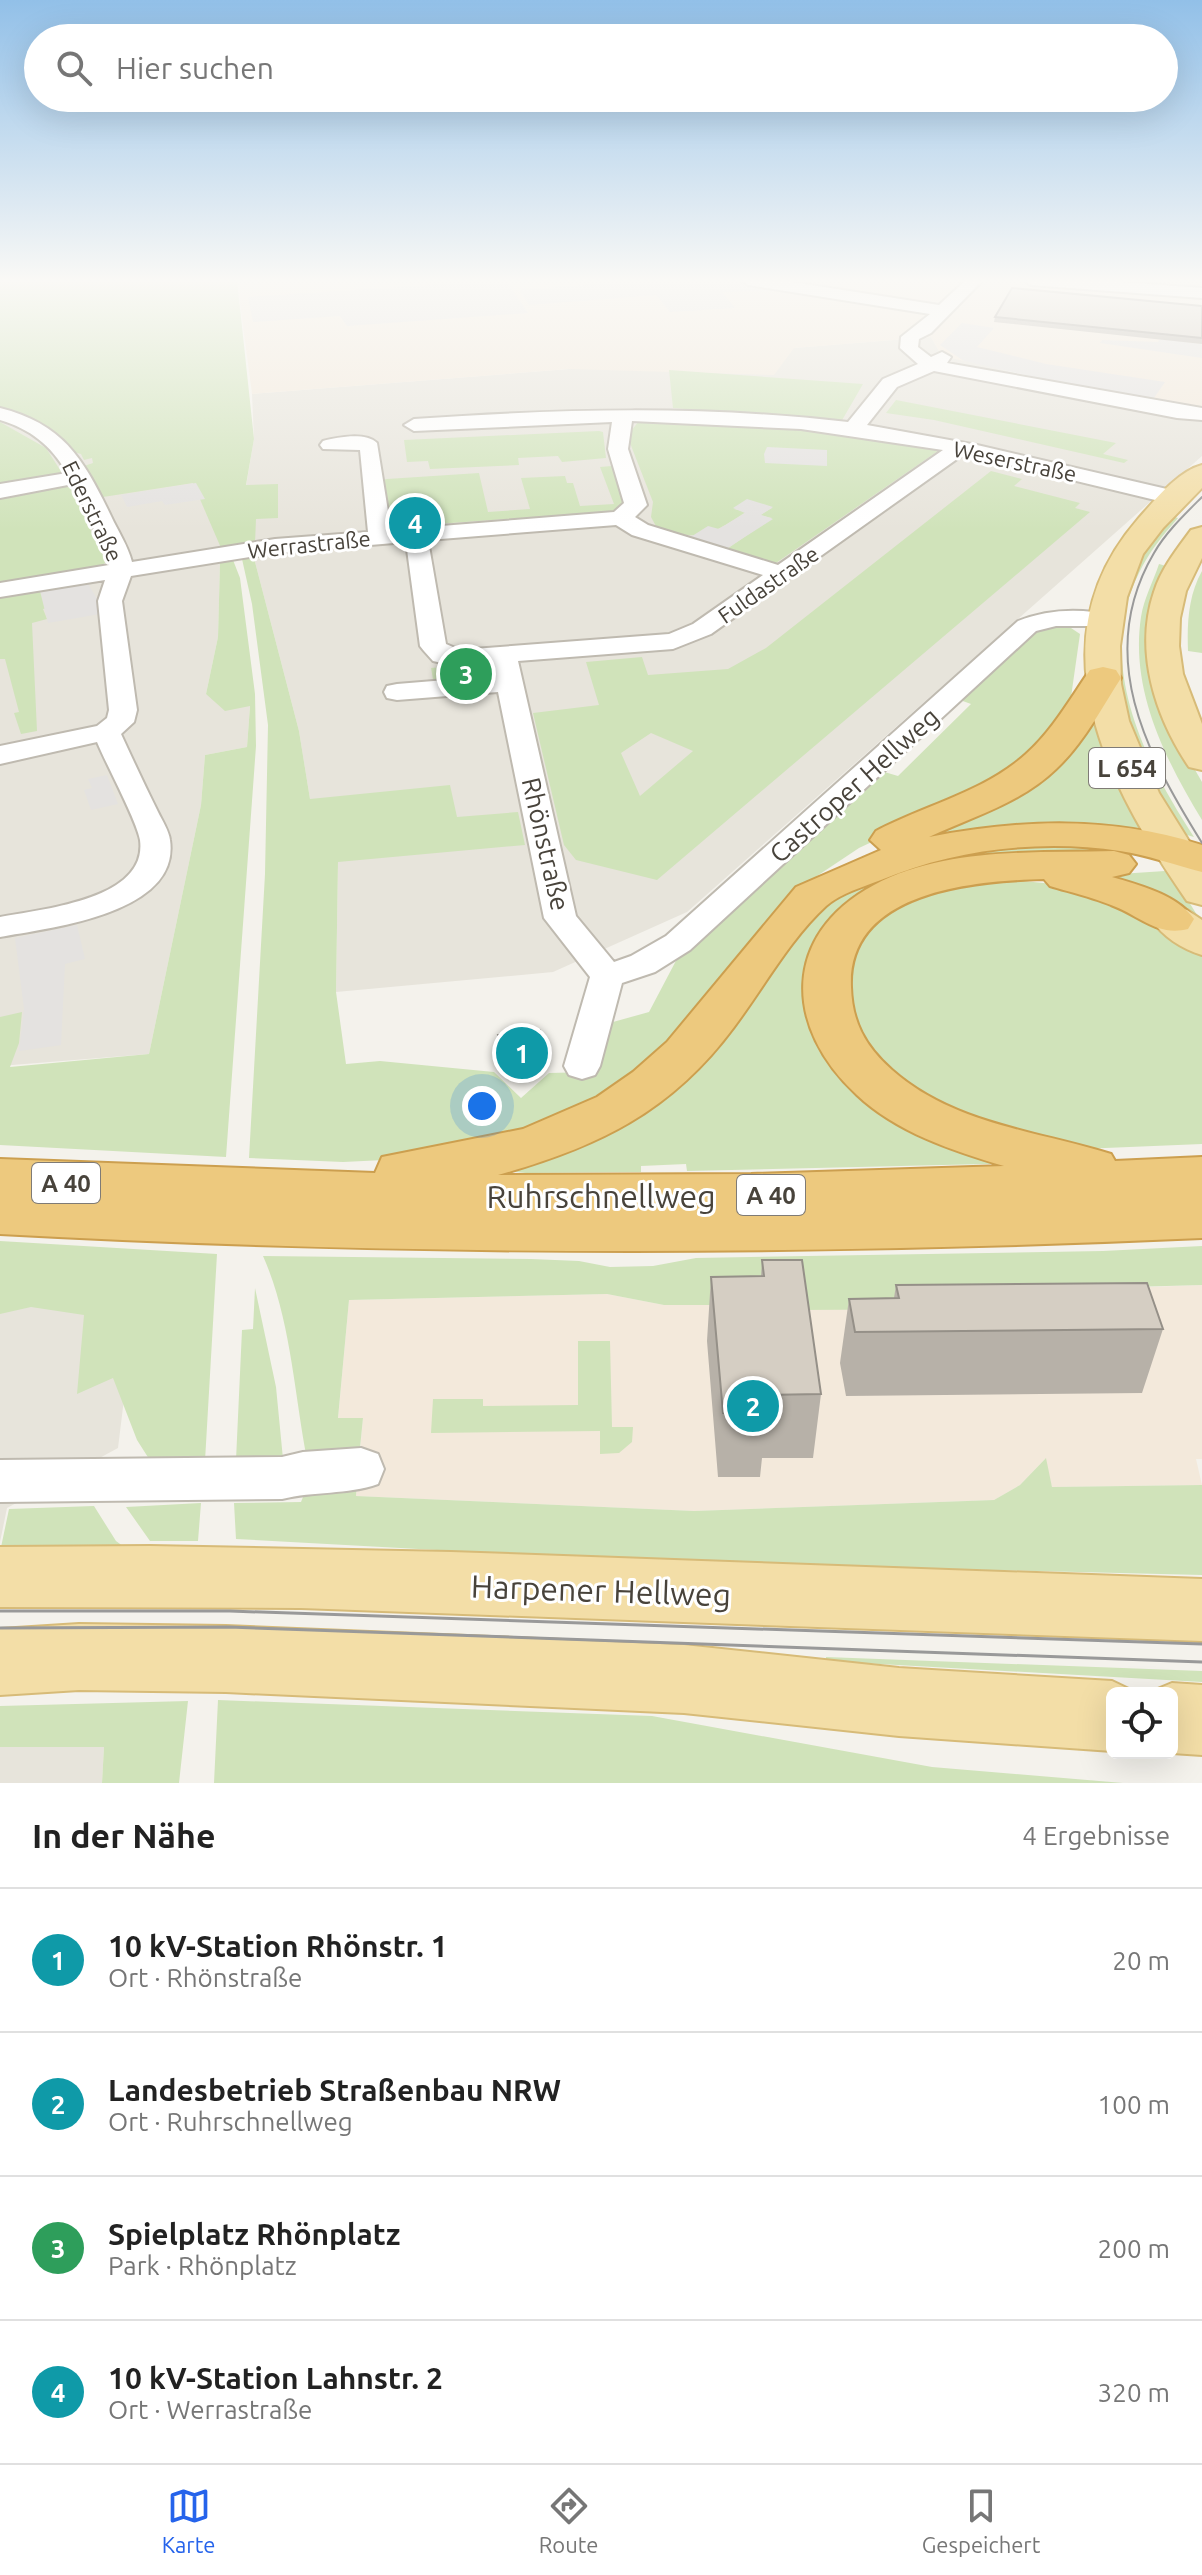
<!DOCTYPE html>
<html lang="de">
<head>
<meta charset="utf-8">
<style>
	body { margin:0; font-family:Ubuntu,sans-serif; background:#f2f2f2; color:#222 }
	.controls { position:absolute; right:24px; bottom:24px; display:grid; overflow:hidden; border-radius:12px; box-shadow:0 8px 32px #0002 }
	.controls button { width:72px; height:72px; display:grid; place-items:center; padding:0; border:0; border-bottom:2px solid #e0e0e0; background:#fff; color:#222; font:40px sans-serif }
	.you { position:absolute; left:482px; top:1106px; width:28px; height:28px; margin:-20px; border:6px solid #fff; border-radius:50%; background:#1a73e8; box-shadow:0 0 0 12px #1a73e833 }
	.badge { display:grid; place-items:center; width:52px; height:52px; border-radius:50%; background:#2563eb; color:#fff; font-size:26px; font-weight:700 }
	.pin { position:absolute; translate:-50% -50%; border:4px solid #fff; box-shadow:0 2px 8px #0006 }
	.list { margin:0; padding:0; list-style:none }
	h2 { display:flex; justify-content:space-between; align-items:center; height:104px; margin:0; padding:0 32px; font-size:34px }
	h2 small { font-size:26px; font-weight:400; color:#767676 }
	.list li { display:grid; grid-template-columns:52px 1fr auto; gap:24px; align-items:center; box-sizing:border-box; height:144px; padding:0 32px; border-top:2px solid #e0e0e0 }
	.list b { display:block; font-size:30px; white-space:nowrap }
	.list p { margin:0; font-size:26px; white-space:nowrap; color:#767676 }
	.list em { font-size:26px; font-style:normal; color:#767676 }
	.icon { flex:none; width:44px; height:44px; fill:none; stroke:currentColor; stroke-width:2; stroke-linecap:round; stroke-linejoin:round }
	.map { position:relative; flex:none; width:1202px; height:1783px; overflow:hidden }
	.search { position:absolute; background:#fff; box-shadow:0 8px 32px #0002; left:24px; right:24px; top:24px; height:88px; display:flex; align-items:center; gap:20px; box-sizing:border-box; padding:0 28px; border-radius:44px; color:#767676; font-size:30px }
	.sheet { height:680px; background:#fff }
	nav { display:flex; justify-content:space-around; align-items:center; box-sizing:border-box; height:112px; border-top:2px solid #e0e0e0; background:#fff; font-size:22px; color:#767676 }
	nav a { display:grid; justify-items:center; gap:4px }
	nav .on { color:#2563eb }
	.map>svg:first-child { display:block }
	.residential { fill:#e7e4db }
	.commercial { fill:#f3e9db }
	.green { fill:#d0e3ba; fill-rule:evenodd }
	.parking { fill:#e4e2e0 }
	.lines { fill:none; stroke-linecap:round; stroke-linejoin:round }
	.minor-casing { stroke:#bfbab0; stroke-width:4 }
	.major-casing { stroke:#d7bb78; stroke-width:4 }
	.highway-casing { stroke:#cc9f4f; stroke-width:4 }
	.minor { fill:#fff; fill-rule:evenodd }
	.major { fill:#f3dea7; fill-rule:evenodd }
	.highway { fill:#edc97e; fill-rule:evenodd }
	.tram-far1 { stroke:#999; stroke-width:2 }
	.tram { stroke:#999; stroke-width:3 }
	.wall { fill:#b7b1a8 }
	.building { fill:#d5cec3; stroke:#959088; stroke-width:2 }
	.labels { text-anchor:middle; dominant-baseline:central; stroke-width:6; stroke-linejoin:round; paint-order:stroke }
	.far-street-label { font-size:22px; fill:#48433b; stroke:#fff }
	.shield { fill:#fff; stroke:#7f7b76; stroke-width:2 }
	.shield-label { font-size:24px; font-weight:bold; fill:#48433b }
	.street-label { font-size:26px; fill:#48433b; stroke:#fff }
	.near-street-label { font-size:32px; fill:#48433b; stroke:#fff }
</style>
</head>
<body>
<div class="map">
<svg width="1202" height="1783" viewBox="0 0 1202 1783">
	<rect width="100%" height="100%" fill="#f4f2ec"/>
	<!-- residential -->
	<path class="residential" d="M931 337 939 351 1021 375 1202 411V456L687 912 553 972 336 992 338 862 310 799 299 731 254 558 220 562 218 637 206 694 250 705 247 747 205 755 201 805 149 1054 0 1066V369L185 406 255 543V516L246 486 254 439 252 394 569 369H630L793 348Z
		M0 1285 136 1301 118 1448 7 1508 0 1542Z
		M0 1747H104L102 1783H0Z"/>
	<!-- commercial -->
	<path class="commercial" d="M237 280H1202V411L950 358 939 351 931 337 794 348 774 375 569 369 252 394Z
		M1202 1285V1459H1196L1202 1485 1052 1487 1045 1459 1020 1485 994 1500 694 1511 356 1496 363 1418 338 1419 349 1300 607 1294 664 1305Z"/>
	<!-- green -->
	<path class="green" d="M0 280H237L254 439 246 485 278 484V518L256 519 255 543 221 548 193 483 103 497 84 466 93 463 92 458 84 460 81 454 73 452 39 422 0 409Z
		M669 370 863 384 841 422 673 408Z
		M896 400 1116 443 1103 454 1128 460 1124 463 934 420 886 413Z
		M639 421 798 427 934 447 938 451 773 565 727 552 716 546 727 549 772 518 760 515 772 508 734 509 746 512C707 537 701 541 657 528L651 517 653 502 630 443 631 431Z
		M0 422 46 448 62 473 0 487Z
		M599 431 603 432 606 458 562 462 558 456 518 458 519 465 430 469 428 461 407 462 404 440Z
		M612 466 628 505 620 511 395 527 389 524 382 480 387 479 479 473 488 512 530 509 521 478 565 476 567 483H573L580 506 614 504 600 467Z
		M991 471 1022 479 1014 486 1080 503 1075 508 1090 512 657 880 576 860 564 845 533 713 599 705 586 662 642 657 648 675 728 669 766 648ZM651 733 693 751 640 796 621 753Z
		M63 485 70 487 106 562 96 570 0 586V496Z
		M1171 516 1178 518C1163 535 1149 552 1139 573 1094 662 1145 762 1194 837L1176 832 1125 723 1115 639 1132 571 1148 543Z
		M254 558 299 731 310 799 450 785 457 817 518 812 525 845 338 862 336 992 346 1064 380 1061 494 1072 521 1098 549 1073 590 1072 595 1027 649 1012 679 955 881 771 898 776 971 704 960 700 1041 625 1068 626 1080 634 1070 704 1042 748 961 800 859 848 817 876 776 914 695 1016 646 1066 554 1125 405 1159 343 1162 249 1158 265 874 268 725 252 604 242 559Z
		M233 560 240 578 255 694 256 746 226 1157 0 1145V1017L22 1012 19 1043 10 1067 149 1054 201 805 205 755 247 747 250 706 225 711 206 694 218 637 220 562Z
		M1159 564 1166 566 1150 609 1148 633 1183 749 1202 782V820C1165 759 1130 690 1141 617 1144 598 1153 582 1159 564Z
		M1202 571V653L1188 651C1187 624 1188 596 1202 571Z
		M34 587 36 591H40L47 608 43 609 47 619 32 623 37 731 21 734 14 713 19 712 5 659H0V593Z
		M498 662 502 680 434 685 431 668Z
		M1089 707 1147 836 941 839 917 836 985 804Z
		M993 844 1134 848 1139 855 1096 856 861 897 830 1047 1026 1163 687 1171 686 1164 641 1166V1172L526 1173 498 1170 542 1160 782 941 854 883Z
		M1165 871 1171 873 1202 923 1089 876Z
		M980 879C1029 881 1086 883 1130 906 1155 919 1179 938 1202 954V1144L1081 1149 983 1130 875 1068 842 987 858 935 885 912 915 896Z
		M0 1241 217 1254 205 1461 151 1462 137 1440 113 1378 77 1394 84 1315 31 1307 0 1314Z
		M1202 1246V1285L1131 1287 981 1309 795 1310 786 1305H664L607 1294 349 1300 338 1418H363L359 1458 307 1459C294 1393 291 1319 263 1256L531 1259 579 1261 610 1267 653 1266 696 1258 1103 1251Z
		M255 1288 276 1387 283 1459 236 1460 242 1330 253 1329Z
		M578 1341H610L612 1427H633L632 1442 619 1453 600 1454V1431L431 1433 433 1399H483V1406L578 1405Z
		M1046 1458 1052 1487 1202 1485V1575L655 1562 236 1539 234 1503 301 1502 309 1482 357 1483 356 1496 694 1511 994 1500 1020 1485Z
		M201 1503 198 1541H150L126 1507Z
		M94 1506 116 1541 142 1560 0 1552 9 1509Z
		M826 1657 1202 1671V1682L826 1661Z
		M218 1700 652 1716 932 1767 1123 1783H214Z
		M188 1701 179 1783H102L104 1747H0V1706Z"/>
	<!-- parking -->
	<path class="parking" d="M506 280 528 313 347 326 340 316 253 322 248 297Z
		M645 280H731L778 287 774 290 722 292 735 308 670 312 656 295 529 305 519 290Z
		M962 323 994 328 977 347 1046 364 1165 382 1154 398 1079 387 964 361 940 345Z
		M1160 339 1202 344V358L1100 343 1102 340 1158 342Z
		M767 447 827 450V466L765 463 764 454Z
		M196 483 205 499 165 505 162 501 127 507 121 495Z
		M747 499 773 507 761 515 773 519 726 549 689 538 708 526 719 529 745 513 733 508Z
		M87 582 97 599 100 614 48 623 40 591Z
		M107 775 118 804 91 810 84 790 92 788 88 779Z
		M77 925 85 959 65 964 61 1045 19 1051 24 1009 15 938Z"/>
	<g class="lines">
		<!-- minor casing -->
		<g class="minor-casing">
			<path id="minor" d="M740 280H779L939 305 966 280H983L931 333 919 339 918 347 931 357 942 352 951 357 947 363 1202 408V420L1177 418 934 371 897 387 867 425 977 445 1184 493 1187 498 1176 505 964 454 711 634 673 649 518 661 576 916 614 962 631 956 666 936 1018 621C1049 609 1082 608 1114 616L1118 621 1114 626H1056L1036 631 690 950 655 972 622 983 600 1066 595 1075 582 1079 569 1075 564 1066 590 977 544 918 498 692 397 700 387 698 384 692 387 686 397 684 495 676 492 663 460 666 442 663 433 661 424 651 420 646 406 542 275 553 131 576 122 601 137 710 134 722 121 734C133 760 145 786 158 812 162 820 169 831 170 840 181 914 49 928 0 937V917C41 909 148 900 140 840 137 821 106 764 97 742L0 764V746L97 726 107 718 109 710 98 601 105 580 0 597V583L109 565 108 558 73 484 0 498V484L67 473C51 445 30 429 0 420V408C64 424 84 460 111 516 118 531 128 546 132 562L275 539 368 532 360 450 323 449 320 445 323 441C338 437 366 432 377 443L391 530 614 512 624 503 608 449 612 422 414 431 404 425 414 419C560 409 703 405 848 422L883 379 918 364 900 348 901 337 930 314 748 285ZM632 421 801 429 943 450 778 565 648 525 635 517 647 505 628 449ZM616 525 632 535 763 575 693 624 669 634 460 650 446 644 428 540Z
				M1023 280H1095L1202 288V298L1031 285Z
				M361 1448 378 1454 384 1469 378 1484C347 1495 314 1491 282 1499L0 1502V1460L282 1457 303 1452Z"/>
		</g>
		<!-- major casing -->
		<g class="major-casing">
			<path id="major" d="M1202 465V488L1163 528 1143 554 1127 597 1120 646 1121 684 1129 721 1159 793 1202 862V905L1187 901C1109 788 1030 643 1138 519 1154 501 1178 471 1202 465Z
				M1202 527V558L1186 591 1180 618 1179 646 1183 674 1202 724V770L1189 767C1155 717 1134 651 1154 592 1161 569 1177 549 1191 530Z
				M1172 906 1187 910 1202 920V955C1182 949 1162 936 1151 919L1157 910Z
				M150 1546 451 1552 1202 1579V1641L301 1608 0 1607V1547Z
				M79 1624 226 1626 684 1645 899 1668 1112 1681 1137 1693H1112V1751L899 1736 684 1713 226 1692 79 1690 0 1695V1629Z
				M1172 1683 1202 1685V1755L1172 1753V1693H1148Z"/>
		</g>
		<!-- highway casing -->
		<g class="highway-casing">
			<path id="highway" d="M1103 667 1116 670 1121 678C1101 709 1083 744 1056 769 1021 803 972 817 929 837 1022 819 1111 816 1202 845V872C1174 865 1148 855 1120 851 1041 839 954 849 881 880 863 887 841 893 826 906 790 939 764 987 734 1027 671 1112 598 1147 498 1175L751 1174 1004 1166C953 1151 896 1132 857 1095 784 1028 781 935 874 885 945 847 1036 853 1114 851L1129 855 1136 864 1129 873 1112 877C1139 885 1178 895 1194 919L1188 929C1157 937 1139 915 1111 905 1091 897 1070 892 1050 886L1044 879C974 881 847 891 851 987 852 1022 865 1046 892 1070 953 1124 1037 1131 1111 1154L1115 1161 1202 1157V1238C801 1256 401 1256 0 1234V1159L375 1173 382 1157 523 1129 597 1097 633 1072 667 1042 796 887 881 850 870 840 876 831C925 805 984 792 1026 754 1052 731 1070 699 1090 670Z"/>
		</g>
		<!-- minor -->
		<use href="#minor" class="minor"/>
		<!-- major -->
		<use href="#major" class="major"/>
		<!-- highway -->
		<use href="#highway" class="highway"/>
		<!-- tram-far1 -->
		<path class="tram-far1" d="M1202 497C1185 514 1166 532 1154 553 1094 655 1146 753 1202 843"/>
		<!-- tram -->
		<path class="tram" d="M0 1611H230L1202 1644
			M0 1628 229 1627 1202 1662"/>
	</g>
	<!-- wall -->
	<path class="wall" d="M1202 306V344L994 322 995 317Z
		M498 1035 545 1055 546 1063 502 1068Z
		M762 1260 821 1394 813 1458H762L760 1477H718L707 1341 711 1277 761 1276Z
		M896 1285 1163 1329 1142 1393 846 1396 840 1363 849 1299 894 1298Z"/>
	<!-- building -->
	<path class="building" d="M1012 288 1202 306V338L995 317Z
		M540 1030 545 1055 502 1059 498 1035Z
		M762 1260H802L821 1394 764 1395 767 1413H723L711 1277 764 1276Z
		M1147 1283 1163 1329 855 1332 849 1299 899 1298 896 1285Z"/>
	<!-- sky -->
	<linearGradient id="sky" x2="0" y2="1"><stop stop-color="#92c0e8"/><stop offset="0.53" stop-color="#faf9f6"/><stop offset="1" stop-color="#faf9f6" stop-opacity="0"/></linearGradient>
	<rect width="1202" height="530" fill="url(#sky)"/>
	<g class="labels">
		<!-- far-street labels -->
		<g class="far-street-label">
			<text transform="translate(1015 461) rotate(12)">Weserstraße</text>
			<text transform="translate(93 511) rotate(64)">Ederstraße</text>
			<text transform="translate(309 544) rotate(-6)">Werrastraße</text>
			<text transform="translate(768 584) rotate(-35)">Fuldastraße</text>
		</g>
		<!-- shield labels -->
		<g class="shield">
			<rect x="1089" y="748" width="76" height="40" rx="6"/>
			<rect x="32" y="1163" width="68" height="40" rx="6"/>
			<rect x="737" y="1175" width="68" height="40" rx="6"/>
		</g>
		<g class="shield-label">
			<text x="1127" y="768">L 654</text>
			<text x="66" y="1183">A 40</text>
			<text x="771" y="1195">A 40</text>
		</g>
		<!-- street labels -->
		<g class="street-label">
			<text transform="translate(854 785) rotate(-42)">Castroper Hellweg</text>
			<text transform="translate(546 844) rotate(77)">Rhönstraße</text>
		</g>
		<!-- near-street labels -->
		<g class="near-street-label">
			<text x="601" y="1196">Ruhrschnellweg</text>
			<text transform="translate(601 1590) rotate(2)">Harpener Hellweg</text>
		</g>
	</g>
</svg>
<div class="controls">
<button><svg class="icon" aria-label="locate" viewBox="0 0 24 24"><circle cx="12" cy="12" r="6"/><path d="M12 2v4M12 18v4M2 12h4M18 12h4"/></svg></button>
</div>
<div class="you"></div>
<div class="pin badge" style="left:522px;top:1053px;background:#0f9aa8">1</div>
<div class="pin badge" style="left:753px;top:1406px;background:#0f9aa8">2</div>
<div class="pin badge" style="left:466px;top:674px;background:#2e9e5b">3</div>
<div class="pin badge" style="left:415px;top:523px;background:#0f9aa8">4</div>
<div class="search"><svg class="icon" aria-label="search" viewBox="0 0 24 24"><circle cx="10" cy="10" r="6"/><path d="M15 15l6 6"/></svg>Hier suchen</div>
</div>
<section class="sheet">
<h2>In der Nähe<small>4 Ergebnisse</small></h2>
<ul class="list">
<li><span class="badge" style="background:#0f9aa8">1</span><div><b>10 kV-Station Rhönstr. 1</b><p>Ort · Rhönstraße</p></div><em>20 m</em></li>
<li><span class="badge" style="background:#0f9aa8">2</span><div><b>Landesbetrieb Straßenbau NRW</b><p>Ort · Ruhrschnellweg</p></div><em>100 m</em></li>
<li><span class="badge" style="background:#2e9e5b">3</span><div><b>Spielplatz Rhönplatz</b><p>Park · Rhönplatz</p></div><em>200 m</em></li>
<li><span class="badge" style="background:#0f9aa8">4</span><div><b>10 kV-Station Lahnstr. 2</b><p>Ort · Werrastraße</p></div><em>320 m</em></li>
</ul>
</section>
<nav>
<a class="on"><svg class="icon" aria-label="map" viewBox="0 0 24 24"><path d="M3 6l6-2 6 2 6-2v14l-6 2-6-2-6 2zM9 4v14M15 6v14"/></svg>Karte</a>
<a><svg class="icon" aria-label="directions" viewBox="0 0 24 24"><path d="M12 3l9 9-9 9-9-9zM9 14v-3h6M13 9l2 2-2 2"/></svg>Route</a>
<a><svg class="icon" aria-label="saved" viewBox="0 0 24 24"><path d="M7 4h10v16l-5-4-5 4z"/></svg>Gespeichert</a>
</nav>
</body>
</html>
